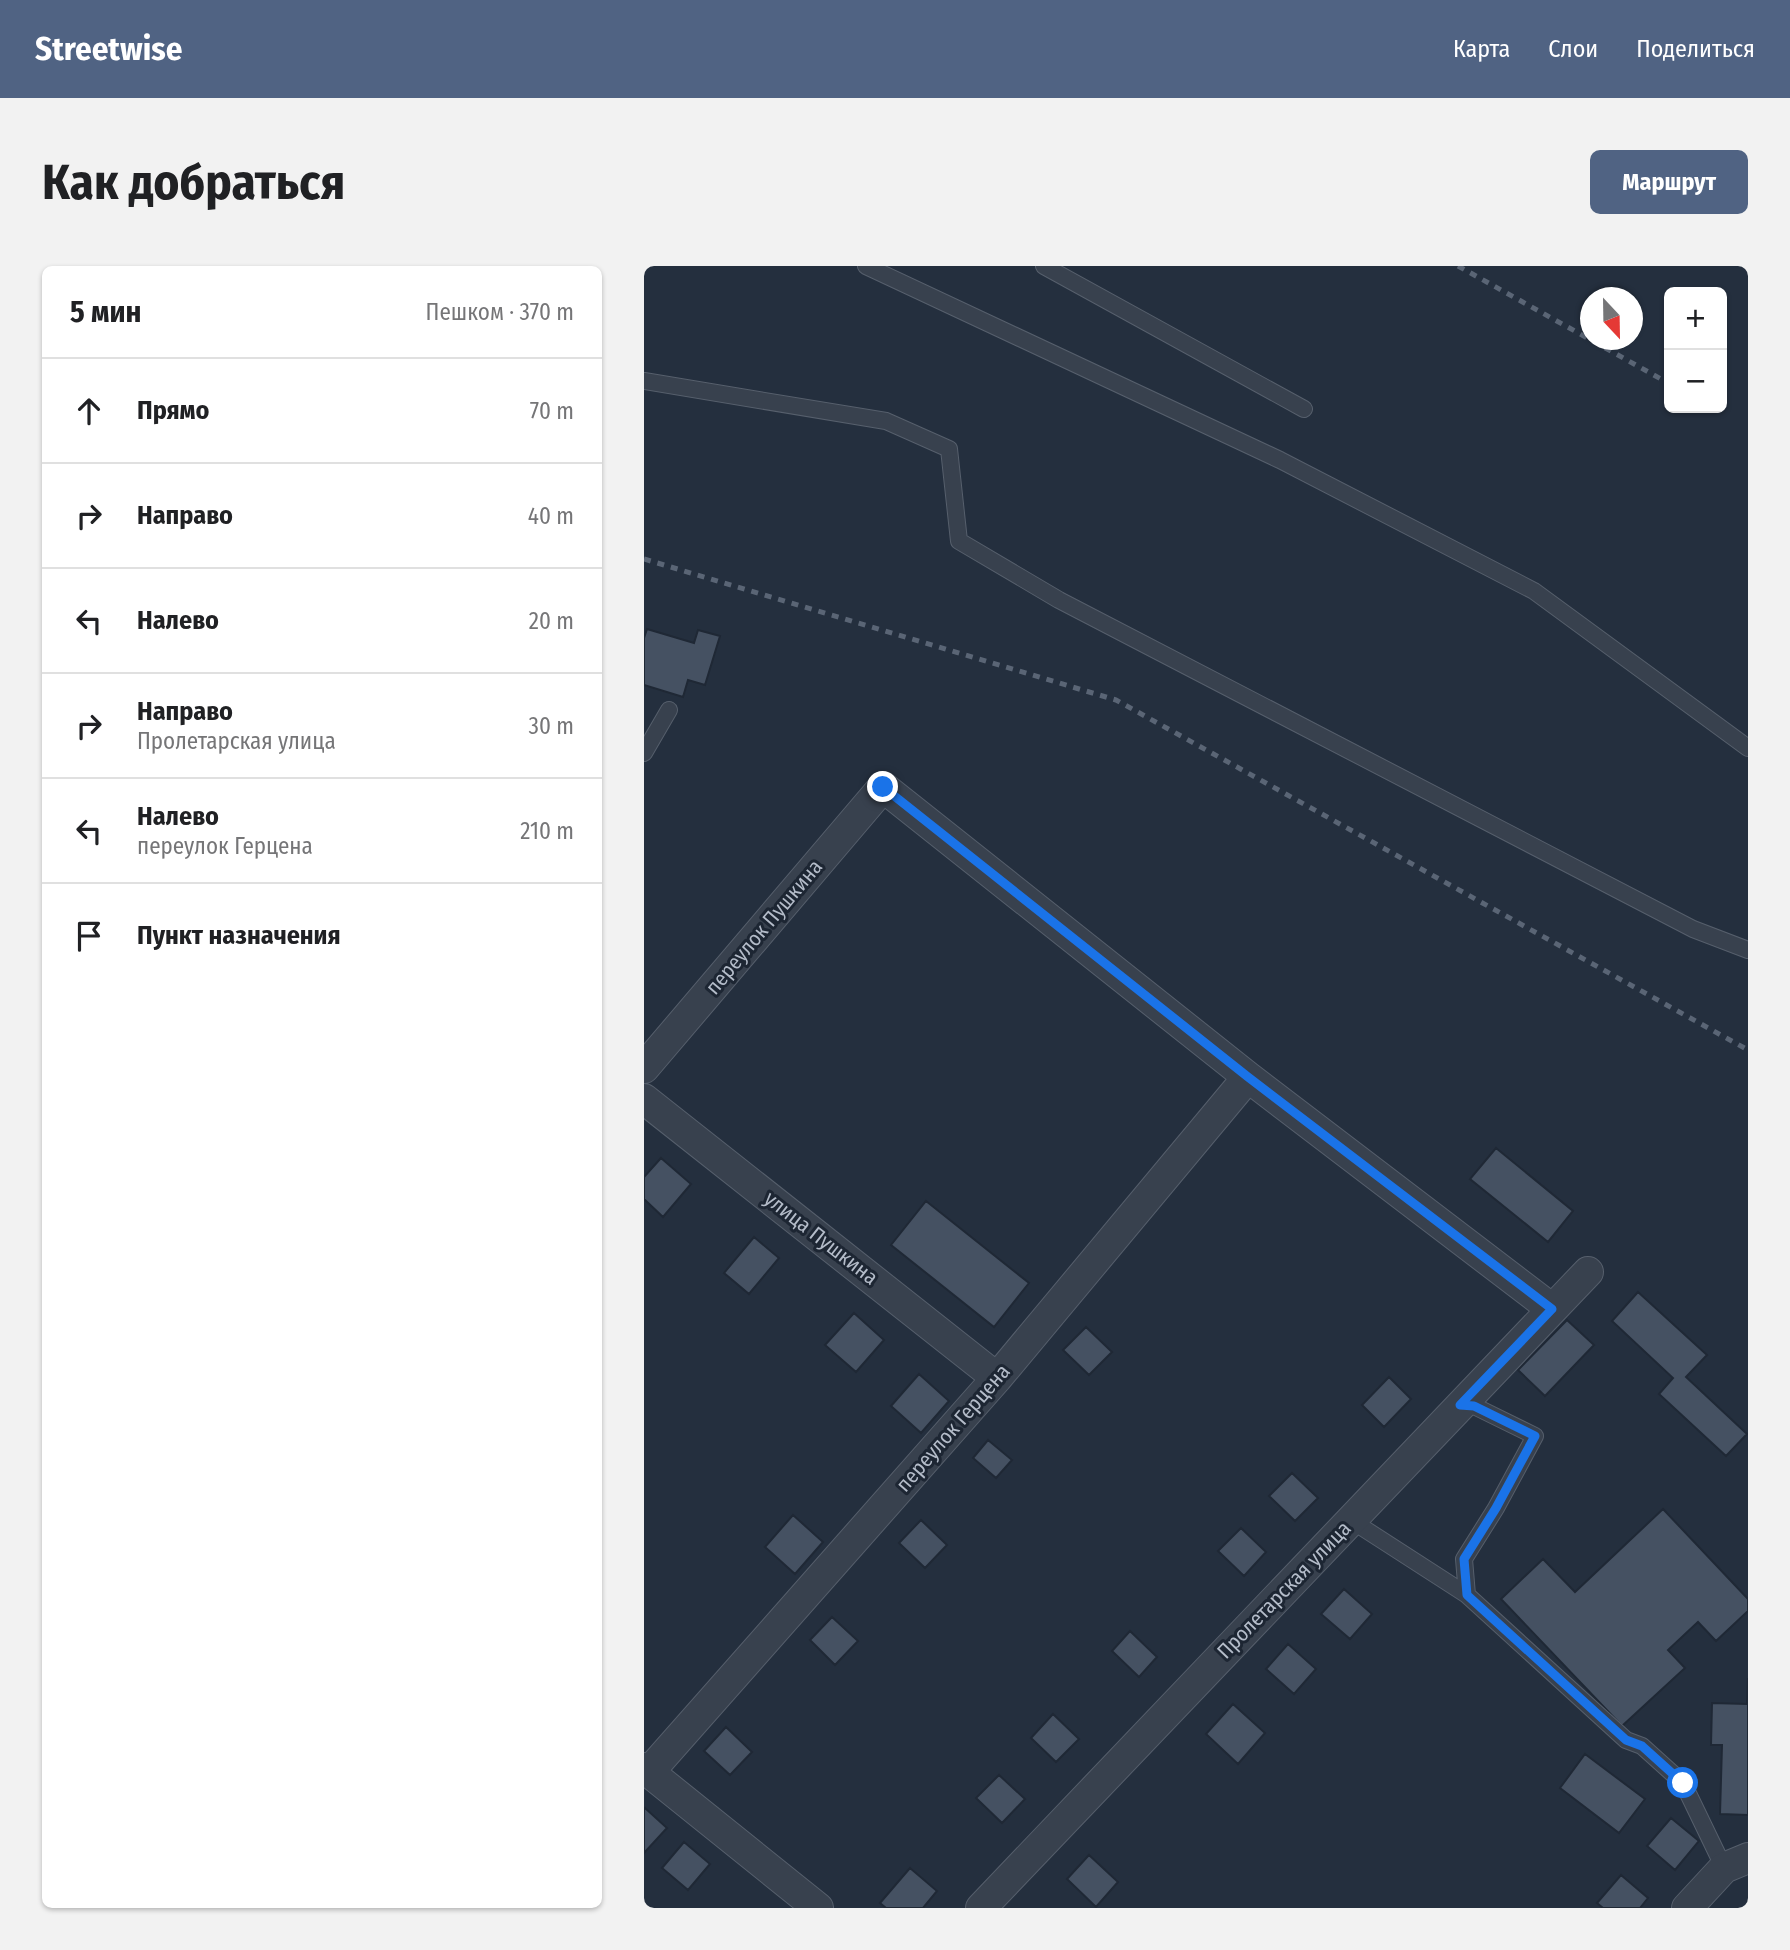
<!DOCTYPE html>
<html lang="ru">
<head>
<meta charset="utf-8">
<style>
	body { margin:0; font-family:"Fira Sans Condensed",sans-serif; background:#f2f2f2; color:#202124 }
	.controls { position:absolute; right:21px; top:21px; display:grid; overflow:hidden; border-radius:10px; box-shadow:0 2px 5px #0004 }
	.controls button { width:63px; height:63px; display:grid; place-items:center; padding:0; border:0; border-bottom:2px solid #e0e0e0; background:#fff; color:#202124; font:35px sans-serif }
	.compass { position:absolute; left:936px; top:21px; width:63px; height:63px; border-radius:50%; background:#fff; box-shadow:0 2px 5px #0004; rotate:158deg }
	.stop { position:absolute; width:21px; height:21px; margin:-16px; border:5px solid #1a73e8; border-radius:50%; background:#fff }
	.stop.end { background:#1a73e8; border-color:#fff; box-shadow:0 2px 7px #0008 }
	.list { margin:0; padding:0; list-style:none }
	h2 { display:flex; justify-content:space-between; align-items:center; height:91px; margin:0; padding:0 28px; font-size:30px }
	h2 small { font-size:23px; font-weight:400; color:#757577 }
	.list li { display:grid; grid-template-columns:46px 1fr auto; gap:21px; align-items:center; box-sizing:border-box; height:105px; padding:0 28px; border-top:2px solid #e0e0e0 }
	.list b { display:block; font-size:26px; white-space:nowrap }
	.list p { margin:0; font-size:23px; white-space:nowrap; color:#757577 }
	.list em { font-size:23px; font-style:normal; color:#757577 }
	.icon { flex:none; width:38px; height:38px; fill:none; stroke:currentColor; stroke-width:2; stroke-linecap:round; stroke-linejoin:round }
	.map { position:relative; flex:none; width:1104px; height:1642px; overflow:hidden; border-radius:10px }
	header { display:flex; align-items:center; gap:42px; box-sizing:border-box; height:98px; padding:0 35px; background:#506383; color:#fff }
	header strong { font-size:33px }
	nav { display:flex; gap:38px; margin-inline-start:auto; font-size:24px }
	.intro { display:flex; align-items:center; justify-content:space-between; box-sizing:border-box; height:168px; padding:0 42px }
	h1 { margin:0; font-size:49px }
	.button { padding:18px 32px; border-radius:10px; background:#506383; color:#fff; font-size:24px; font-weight:700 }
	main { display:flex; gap:42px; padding:0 42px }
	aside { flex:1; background:#fff; border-radius:10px; box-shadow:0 2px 5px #0004 }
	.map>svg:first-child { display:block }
	.building { fill:#455162; stroke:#1f2835; stroke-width:2 }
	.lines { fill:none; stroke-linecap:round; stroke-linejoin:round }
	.lane-casing { stroke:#565f6c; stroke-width:18 }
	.street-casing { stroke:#565f6c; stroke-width:32 }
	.lane { stroke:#38414e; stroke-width:16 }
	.street { stroke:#38414e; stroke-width:30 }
	.rail { stroke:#5a6575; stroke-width:5; stroke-dasharray:7 7; stroke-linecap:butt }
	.route { stroke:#1a73e8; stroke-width:9 }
	.labels { text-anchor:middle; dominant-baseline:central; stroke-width:6; stroke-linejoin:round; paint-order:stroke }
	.street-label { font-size:21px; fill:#b4bcc9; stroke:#1d2633 }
</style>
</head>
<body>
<header>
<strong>Streetwise</strong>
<nav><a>Карта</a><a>Слои</a><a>Поделиться</a></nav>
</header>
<div class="intro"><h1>Как добраться</h1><a class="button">Маршрут</a></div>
<main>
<aside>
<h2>5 мин<small>Пешком · 370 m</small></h2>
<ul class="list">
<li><svg class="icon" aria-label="ahead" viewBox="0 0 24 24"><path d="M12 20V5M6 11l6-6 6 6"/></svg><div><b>Прямо</b></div><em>70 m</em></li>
<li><svg class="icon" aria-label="right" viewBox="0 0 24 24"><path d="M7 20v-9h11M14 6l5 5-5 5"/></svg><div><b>Направо</b></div><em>40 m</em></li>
<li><svg class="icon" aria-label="left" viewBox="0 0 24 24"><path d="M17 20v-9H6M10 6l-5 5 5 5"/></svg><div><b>Налево</b></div><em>20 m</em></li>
<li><svg class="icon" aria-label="right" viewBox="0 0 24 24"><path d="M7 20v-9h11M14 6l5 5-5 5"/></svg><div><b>Направо</b><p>Пролетарская улица</p></div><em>30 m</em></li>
<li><svg class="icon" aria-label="left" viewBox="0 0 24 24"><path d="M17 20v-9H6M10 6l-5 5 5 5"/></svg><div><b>Налево</b><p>переулок Герцена</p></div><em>210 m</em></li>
<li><svg class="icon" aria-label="arrive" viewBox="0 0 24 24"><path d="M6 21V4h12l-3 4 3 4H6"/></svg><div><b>Пункт назначения</b></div></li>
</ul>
</aside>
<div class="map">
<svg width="1104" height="1642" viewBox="0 0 1104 1642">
	<rect width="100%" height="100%" fill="#242f3e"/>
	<!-- building -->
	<path class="building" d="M3 363 50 377 54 364 76 370 61 419 44 414 39 431 0 419V372Z
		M852 882 929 945 904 976 826 913Z
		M17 892 47 918 19 951 0 933V911Z
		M282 935 385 1017 350 1061 247 979Z
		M110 971 135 992 105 1028 80 1007Z
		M994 1026 1063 1089 1042 1111 1103 1168 1082 1190 1015 1128 1029 1112 968 1055Z
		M210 1047 240 1074 212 1106 181 1079Z
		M923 1054 950 1079 901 1130 874 1104Z
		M442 1061 468 1086 445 1109 419 1084Z
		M275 1108 305 1135 277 1167 247 1140Z
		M745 1111 767 1133 740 1161 718 1139Z
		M344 1174 368 1194 352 1212 329 1192Z
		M648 1207 674 1232 651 1255 625 1230Z
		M1019 1243 1104 1333V1345L1072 1375 1054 1356 1024 1384 1041 1402 978 1460 857 1333 899 1293 931 1326Z
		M149 1249 179 1276 151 1308 121 1281Z
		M277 1254 303 1279 281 1302 255 1277Z
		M597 1262 622 1286 600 1310 574 1285Z
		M700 1323 728 1348 706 1373 677 1348Z
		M188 1351 214 1375 191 1399 166 1374Z
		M486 1365 513 1391 495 1411 468 1385Z
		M644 1378 672 1403 650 1428 622 1403Z
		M1104 1412V1549L1076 1548 1078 1479H1067L1068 1437 1103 1438Z
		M589 1438 621 1467 594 1498 562 1468Z
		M409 1448 435 1473 412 1496 387 1472Z
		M82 1461 108 1486 86 1509 60 1485Z
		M941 1488 1001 1533 975 1567 916 1522Z
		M355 1509 381 1533 358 1557 332 1532Z
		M1 1542 23 1562 0 1587V1543Z
		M1027 1552 1055 1575 1031 1604 1003 1580Z
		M40 1576 66 1598 44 1624 18 1602Z
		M445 1589 474 1616 452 1641 423 1613Z
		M266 1602 293 1625 279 1642H242L236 1637Z
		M977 1609 1004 1632 996 1642H959L953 1637Z"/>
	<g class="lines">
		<!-- lane casing -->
		<g class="lane-casing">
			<path id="lane" d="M222 0 636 194 890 325 1104 482
				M400 0 660 143
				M0 115 242 155 305 183 315 275 415 334 1049 663 1104 684
				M0 487 25 444
				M816 1140H830L891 1170 852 1242 820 1293 823 1329
				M704 1257 716 1260 823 1329 982 1474 998 1480 1039 1517 1080 1602"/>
		</g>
		<!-- street casing -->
		<g class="street-casing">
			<path id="street" d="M0 802 239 521 604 811 908 1043
				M0 833 353 1112
				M0 1502 174 1642
				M5 1506 353 1112 604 811
				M337 1642 944 1006
				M1043 1642 1080 1602 1104 1592"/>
		</g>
		<!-- lane -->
		<use href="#lane" class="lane"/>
		<!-- street -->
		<use href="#street" class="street"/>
		<!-- rail -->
		<path class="rail" d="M814 0 1017 113
			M0 293 472 434 1104 784"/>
	</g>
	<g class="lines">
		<!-- route -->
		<path class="route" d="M239 521 604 811 908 1043 816 1139 830 1140 891 1170 852 1242 820 1293 823 1329 982 1474 998 1480 1039 1517"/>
	</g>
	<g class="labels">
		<!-- street labels -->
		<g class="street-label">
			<text transform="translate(120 661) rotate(-50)">переулок Пушкина</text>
			<text transform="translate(177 972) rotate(38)">улица Пушкина</text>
			<text transform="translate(309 1162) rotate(-49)">переулок Герцена</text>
			<text transform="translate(640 1324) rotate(-46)">Пролетарская улица</text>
		</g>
	</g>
</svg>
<div class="controls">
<button>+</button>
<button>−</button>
</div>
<svg class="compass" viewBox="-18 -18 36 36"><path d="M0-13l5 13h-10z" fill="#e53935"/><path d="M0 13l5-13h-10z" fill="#757577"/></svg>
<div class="stop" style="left:1039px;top:1517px"></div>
<div class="stop end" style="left:239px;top:521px"></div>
</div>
</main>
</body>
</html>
